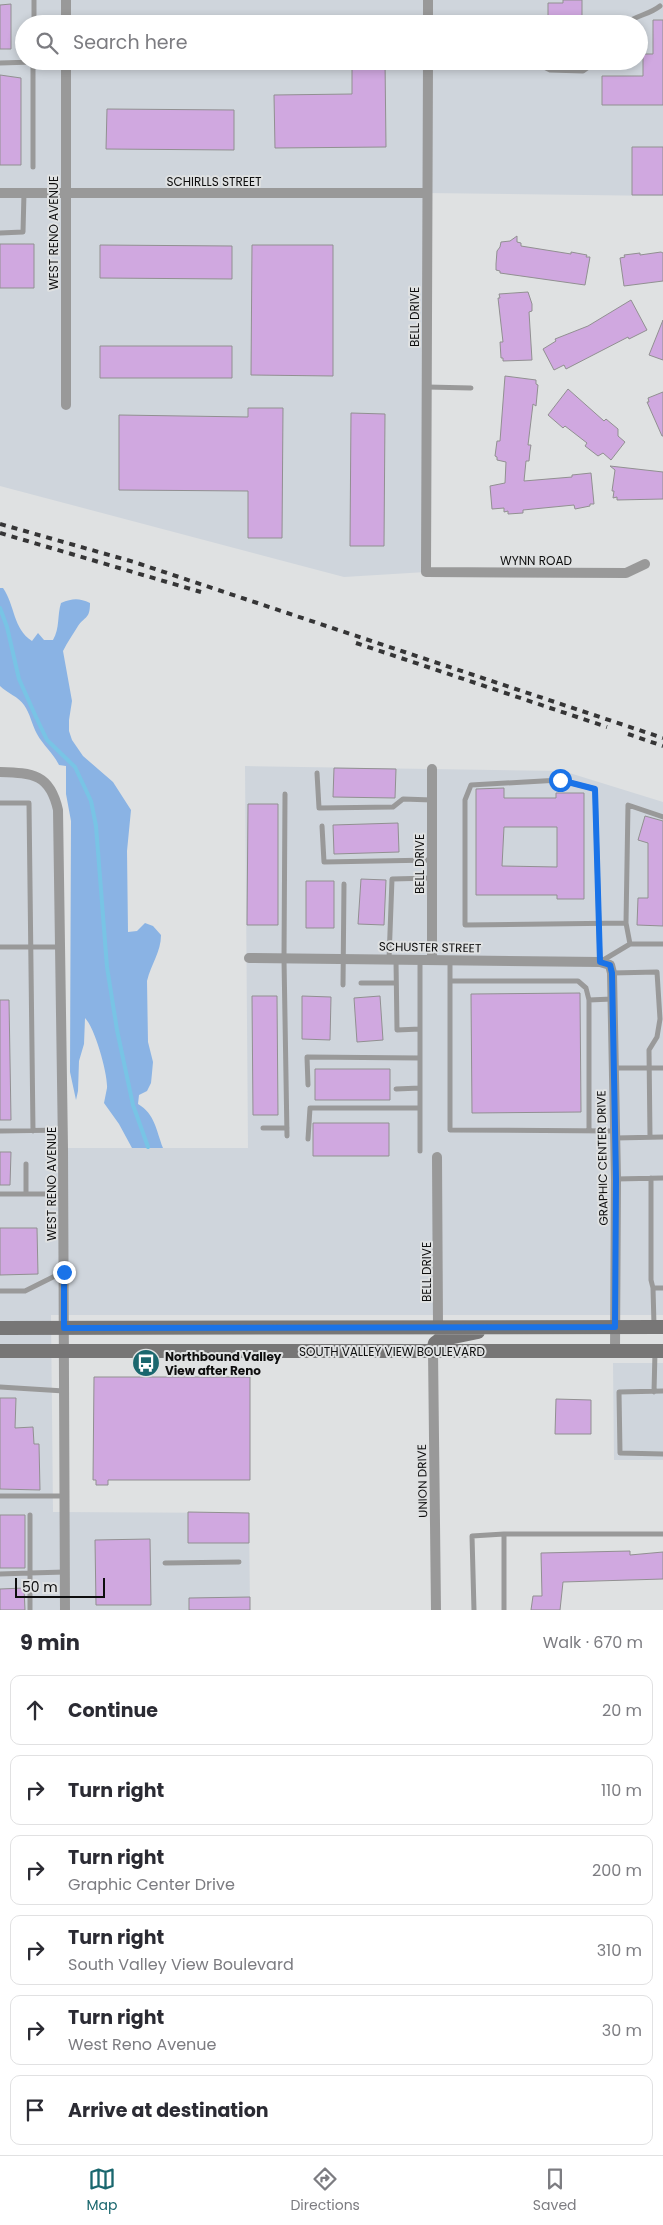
<!DOCTYPE html>
<html lang="en">
<head>
<meta charset="utf-8">
<style>
	body { margin:0; font-family:Poppins,sans-serif; background:#f7f7f7; color:#2b2b33 }
	.scale { position:absolute; left:15px; bottom:12px; width:90px; box-sizing:border-box; padding-left:5px; border:2px solid #0e0e0e; border-top:0; font-size:14px; line-height:18px; white-space:nowrap; color:#0e0e0e; -webkit-text-stroke:4px #dfe1e2; paint-order:stroke }
	.stop { position:absolute; width:15px; height:15px; margin:-11px; border:4px solid #1a73e8; border-radius:50%; background:#fff }
	.stop.end { background:#1a73e8; border-color:#fff; box-shadow:0 1px 5px #0008 }
	.list { margin:0; padding:0; list-style:none }
	h2 { display:flex; justify-content:space-between; align-items:center; height:65px; margin:0; padding:0 20px; font-size:21px }
	h2 small { font-size:16px; font-weight:400; color:#7c7c81 }
	.list li { display:grid; grid-template-columns:32px 1fr auto; gap:15px; align-items:center; box-sizing:border-box; height:70px; margin:0 10px 10px; padding:0 10px; border:1px solid #e1e1e2; border-radius:10px }
	.list b { display:block; font-size:19px; white-space:nowrap }
	.list p { margin:0; font-size:16px; white-space:nowrap; color:#7c7c81 }
	.list em { font-size:16px; font-style:normal; color:#7c7c81 }
	.icon { flex:none; width:28px; height:28px; fill:none; stroke:currentColor; stroke-width:2; stroke-linecap:round; stroke-linejoin:round }
	.map { position:relative; flex:none; width:663px; height:1610px; overflow:hidden }
	.search { position:absolute; background:#fff; box-shadow:0 2px 8px #0003; left:15px; right:15px; top:15px; height:55px; display:flex; align-items:center; gap:12px; box-sizing:border-box; padding:0 18px; border-radius:28px; color:#7c7c81; font-size:19px }
	.sheet { height:545px; background:#fff }
	nav { display:flex; justify-content:space-around; align-items:center; box-sizing:border-box; height:70px; border-top:1px solid #e1e1e2; background:#fff; font-size:14px; color:#7c7c81 }
	nav a { display:grid; justify-items:center; gap:2px }
	nav .on { color:#1a676e }
	.map>svg:first-child { display:block }
	.built { fill:#cfd5dc; fill-rule:evenodd }
	.green { fill:#8ab3e4 }
	.lines { fill:none; stroke-linecap:round; stroke-linejoin:round }
	.stream { stroke:#78c4e5; stroke-width:4 }
	.building { fill:#d0a8e0; stroke:#919091; fill-rule:evenodd }
	.lane { stroke:#999; stroke-width:5 }
	.street { stroke:#999; stroke-width:10 }
	.secondary { stroke:#777676; stroke-width:14 }
	.rail { stroke:#353536; stroke-width:4; stroke-dasharray:6 6; stroke-linecap:butt }
	.route { stroke:#1a73e8; stroke-width:6 }
	.labels { text-anchor:middle; dominant-baseline:central; stroke-width:4; stroke-linejoin:round; paint-order:stroke }
	.street-label { font-size:12px; fill:#0e0e0e; stroke:#dfe1e2 }
	.poi-label { font-size:12px; font-weight:bold; fill:#0e0e0e; stroke:#dfe1e2; text-anchor:start }
</style>
</head>
<body>
<div class="map">
<svg width="663" height="1610" viewBox="0 0 663 1610">
	<rect width="100%" height="100%" fill="#dfe1e2"/>
	<!-- built -->
	<path class="built" d="M0 0H663V196L427 193 426 572 344 577 0 486ZM24 24H639V61H24Z
		M245 766 563 771 663 802V1315H51L53 1512 249 1513 250 1610H0V772L35 775 56 800 64 1148H248Z
		M613 1363H663V1460H614Z"/>
	<!-- green -->
	<path class="green" d="M0 588H3C15 605 13 629 32 641L38 633 44 640H53C60 628 57 616 61 603 73 598 79 598 90 603 90 619 85 616 78 626 73 634 67 643 63 651L72 701 69 720V731L72 740 83 756 113 782 131 810 127 851 128 932 137 931 145 923 153 926 161 935C161 952 151 964 147 981L148 1042 153 1062 152 1073 151 1083 147 1091 139 1095 138 1104C155 1114 156 1130 163 1148H132L119 1124 104 1103C105 1098 106 1093 107 1088 108 1074 95 1028 85 1018L84 1044 79 1061 78 1091 76 1100 70 1072 71 821 66 794V766L59 765C53 753 43 745 37 734 32 725 30 713 24 705 19 697 7 693 0 686Z"/>
	<g class="lines">
		<!-- stream -->
		<path class="stream" d="M0 608 7 627 19 679 36 717 47 740 75 767 91 801 96 826 107 967 117 1030 133 1105 148 1147"/>
	</g>
	<!-- building -->
	<path class="building" d="M563 0H582V24H548V3H563Z
		M11 4V49H0V5Z
		M653 20H663V105H602V76H643V54H653Z
		M352 61H385L386 147 275 148 274 95 352 94Z
		M0 75 21 78V165H0Z
		M107 109 234 110V150L106 149Z
		M632 147H663V195H632Z
		M517 236V242L521 243V246L571 254V252L587 255 586 257H590L585 285 500 273V271L496 270V264L497 251 500 247 501 242 510 241Z
		M0 244H34V288H0Z
		M100 245 232 246V279L100 278Z
		M252 245H333V376L251 375Z
		M661 252 663 253V281L624 286 620 258 625 257 624 255 640 253V255Z
		M528 292 532 304V311L529 312 532 360 503 361V358H501L500 342H503L498 298H500L499 294Z
		M631 300 647 330 629 339 628 337 566 369 564 365 554 370 543 349 556 341 555 339 588 326Z
		M663 320V360L649 355Z
		M100 346H232V378H100Z
		M505 376 536 380V384L538 385 536 406 533 404 528 445H531L530 451 529 461H526L524 481 572 477V475L591 473 594 504H590V506L575 509 574 505 523 510V513L508 514V511L504 512V508L492 509 490 486 505 483 506 462 497 460V457L495 456 497 441H500Z
		M568 389 604 421 606 419 618 429V436L625 442 611 460 603 453 598 456 585 446 587 443 565 426 563 428 548 415Z
		M663 392V436H662L647 402H649L648 398Z
		M248 408H283L282 538H248V491L119 490V415L248 417Z
		M351 413 385 414 384 546H350Z
		M610 466 663 472V499L617 500V497L613 498 614 491H612L615 470Z
		M334 768 396 769 395 798 333 797Z
		M504 788V798H556V793H584V899H557V895H476V789ZM504 827H557V867L502 866Z
		M248 804H278V925H247Z
		M645 816 663 821V926L637 925 638 898H648V843L638 840Z
		M398 823 399 852 334 854 333 825Z
		M361 879 386 880 384 925 358 924Z
		M306 881H334V928H306Z
		M580 993 581 1112 472 1113 471 994Z
		M252 996H277L278 1115H253Z
		M302 996 331 997 330 1040 302 1039Z
		M380 996 383 1040 357 1042 354 998Z
		M0 1000H9L11 1120H0Z
		M315 1069H390V1100H315Z
		M313 1123H389V1156H313Z
		M0 1152H11L10 1185H0Z
		M0 1228H37L38 1274 0 1275Z
		M94 1377H250V1480H108V1485H96V1480H93Z
		M0 1398H16L15 1428 33 1427 34 1444H39L40 1490 0 1489Z
		M556 1399 591 1400V1434H555Z
		M188 1512 249 1513V1543H188Z
		M0 1515H25V1568H0Z
		M150 1539 151 1605H96L95 1540Z
		M630 1551V1555L663 1552V1579L563 1582 560 1610H531L533 1596H542L541 1553Z
		M24 1588 25 1610H0V1589Z
		M250 1597V1610H189V1598Z"/>
	<g class="lines">
		<!-- lane -->
		<path class="lane" d="M34 24V0
			M625 24C636 15 649 15 660 6
			M532 61 550 70 583 71 597 61
			M0 63 66 61
			M33 167V61
			M0 233 23 232 24 193
			M427 387 471 388
			M317 773 319 808 393 807 403 799 432 800
			M285 794 284 959 287 1136
			M0 803H29L33 1131
			M663 817 628 805 626 923 630 944H663
			M322 826 324 862 432 860
			M626 923 465 925V800L471 785 560 780 595 789 600 962 630 944
			M0 947H60
			M389 959 392 879 432 878
			M396 960 397 1030 420 1029V960
			M450 960V1130L615 1131
			M612 973 657 972 660 1019 657 1037 649 1050 650 1137
			M450 981H578L586 988 589 1000
			M361 983H396
			M343 985 344 884
			M420 1029V1151
			M614 1068H663
			M308 1085 307 1057 420 1058
			M396 1089 420 1088
			M263 1128H287
			M0 1131 63 1130
			M589 1131V1000L612 999
			M615 1138 663 1137
			M308 1139 310 1108H420
			M26 1164V1194
			M651 1178V1280L653 1288 654 1325
			M616 1179 663 1178
			M0 1194H63
			M653 1288H663
			M0 1291H25L63 1272
			M0 1387 64 1391
			M663 1391 619 1392 620 1453 663 1454
			M654 1392 655 1352
			M0 1496H64
			M165 1563 239 1562
			M0 1574 30 1573V1515
			M30 1610V1573L65 1572
			M474 1610 472 1536 504 1534
			M504 1610V1534H663"/>
		<!-- street -->
		<path class="street" d="M66 0V24
			M428 24V0
			M66 61V405
			M428 61 426 572 626 573 645 564
			M0 193H427
			M0 772C33 773 50 774 58 810L63 1148 65 1610
			M249 958 600 962 610 965 612 973 616 1179 615 1351
			M432 960V769
			M437 1157 438 1327
			M433 1351 436 1610"/>
		<!-- secondary -->
		<path class="secondary" d="M0 1328 663 1327
			M0 1351H663
			M433 1351 435 1343 439 1340 478 1332"/>
		<!-- rail -->
		<path class="rail" d="M0 524 134 562 663 738
			M0 533 201 592
			M356 643 607 727
			M628 734 663 746"/>
	</g>
	<g class="lines">
		<!-- route -->
		<path class="route" d="M64 1272V1328L615 1327 616 1179 612 973 610 965 600 962 595 789 560 780"/>
	</g>
	<!-- icons -->
	<defs>
		<g id="bus-disc" transform="scale(1.4375)"><circle r="9.5" fill="#1a676e" stroke="#dfe1e2"/><path d="M-5-6H5V4H4V6H2V4H-2V6H-4V4H-5ZM-3.5-4V0h7V-4ZM-3.5 1.2v1.5H-2V1.2ZM2 1.2v1.5H3.5V1.2Z" fill="#fff"/></g>
	</defs>
	<g fill-rule="evenodd">
		<use href="#bus-disc" x="146" y="1363"/>
	</g>
	<g class="labels">
		<!-- street labels -->
		<g class="street-label">
			<text x="214" y="181">SCHIRLLS STREET</text>
			<text transform="translate(53 233) rotate(-90)">WEST RENO AVENUE</text>
			<text transform="translate(414 317) rotate(-90)">BELL DRIVE</text>
			<text x="536" y="560">WYNN ROAD</text>
			<text transform="translate(419 864) rotate(-90)">BELL DRIVE</text>
			<text transform="translate(430 947) rotate(1)">SCHUSTER STREET</text>
			<text transform="translate(602 1158) rotate(-91)">GRAPHIC CENTER DRIVE</text>
			<text transform="translate(51 1184) rotate(-90)">WEST RENO AVENUE</text>
			<text transform="translate(426 1272) rotate(-90)">BELL DRIVE</text>
			<text x="392" y="1351">SOUTH VALLEY VIEW BOULEVARD</text>
			<text transform="translate(422 1481) rotate(-91)">UNION DRIVE</text>
		</g>
		<!-- poi labels -->
		<g class="poi-label">
			<text x="165" y="1356">Northbound Valley<tspan x="165" dy="14">View after Reno</tspan></text>
		</g>
	</g>
</svg>
<div class="scale">50 m</div>
<div class="stop" style="left:560px;top:780px"></div>
<div class="stop end" style="left:64px;top:1272px"></div>
<div class="search"><svg class="icon" aria-label="search" viewBox="0 0 24 24"><circle cx="10" cy="10" r="6"/><path d="M15 15l6 6"/></svg>Search here</div>
</div>
<section class="sheet">
<h2>9 min<small>Walk · 670 m</small></h2>
<ul class="list">
<li><svg class="icon" aria-label="ahead" viewBox="0 0 24 24"><path d="M12 20V5M6 11l6-6 6 6"/></svg><div><b>Continue</b></div><em>20 m</em></li>
<li><svg class="icon" aria-label="right" viewBox="0 0 24 24"><path d="M7 20v-9h11M14 6l5 5-5 5"/></svg><div><b>Turn right</b></div><em>110 m</em></li>
<li><svg class="icon" aria-label="right" viewBox="0 0 24 24"><path d="M7 20v-9h11M14 6l5 5-5 5"/></svg><div><b>Turn right</b><p>Graphic Center Drive</p></div><em>200 m</em></li>
<li><svg class="icon" aria-label="right" viewBox="0 0 24 24"><path d="M7 20v-9h11M14 6l5 5-5 5"/></svg><div><b>Turn right</b><p>South Valley View Boulevard</p></div><em>310 m</em></li>
<li><svg class="icon" aria-label="right" viewBox="0 0 24 24"><path d="M7 20v-9h11M14 6l5 5-5 5"/></svg><div><b>Turn right</b><p>West Reno Avenue</p></div><em>30 m</em></li>
<li><svg class="icon" aria-label="arrive" viewBox="0 0 24 24"><path d="M6 21V4h12l-3 4 3 4H6"/></svg><div><b>Arrive at destination</b></div></li>
</ul>
</section>
<nav>
<a class="on"><svg class="icon" aria-label="map" viewBox="0 0 24 24"><path d="M3 6l6-2 6 2 6-2v14l-6 2-6-2-6 2zM9 4v14M15 6v14"/></svg>Map</a>
<a><svg class="icon" aria-label="directions" viewBox="0 0 24 24"><path d="M12 3l9 9-9 9-9-9zM9 14v-3h6M13 9l2 2-2 2"/></svg>Directions</a>
<a><svg class="icon" aria-label="saved" viewBox="0 0 24 24"><path d="M7 4h10v16l-5-4-5 4z"/></svg>Saved</a>
</nav>
</body>
</html>
